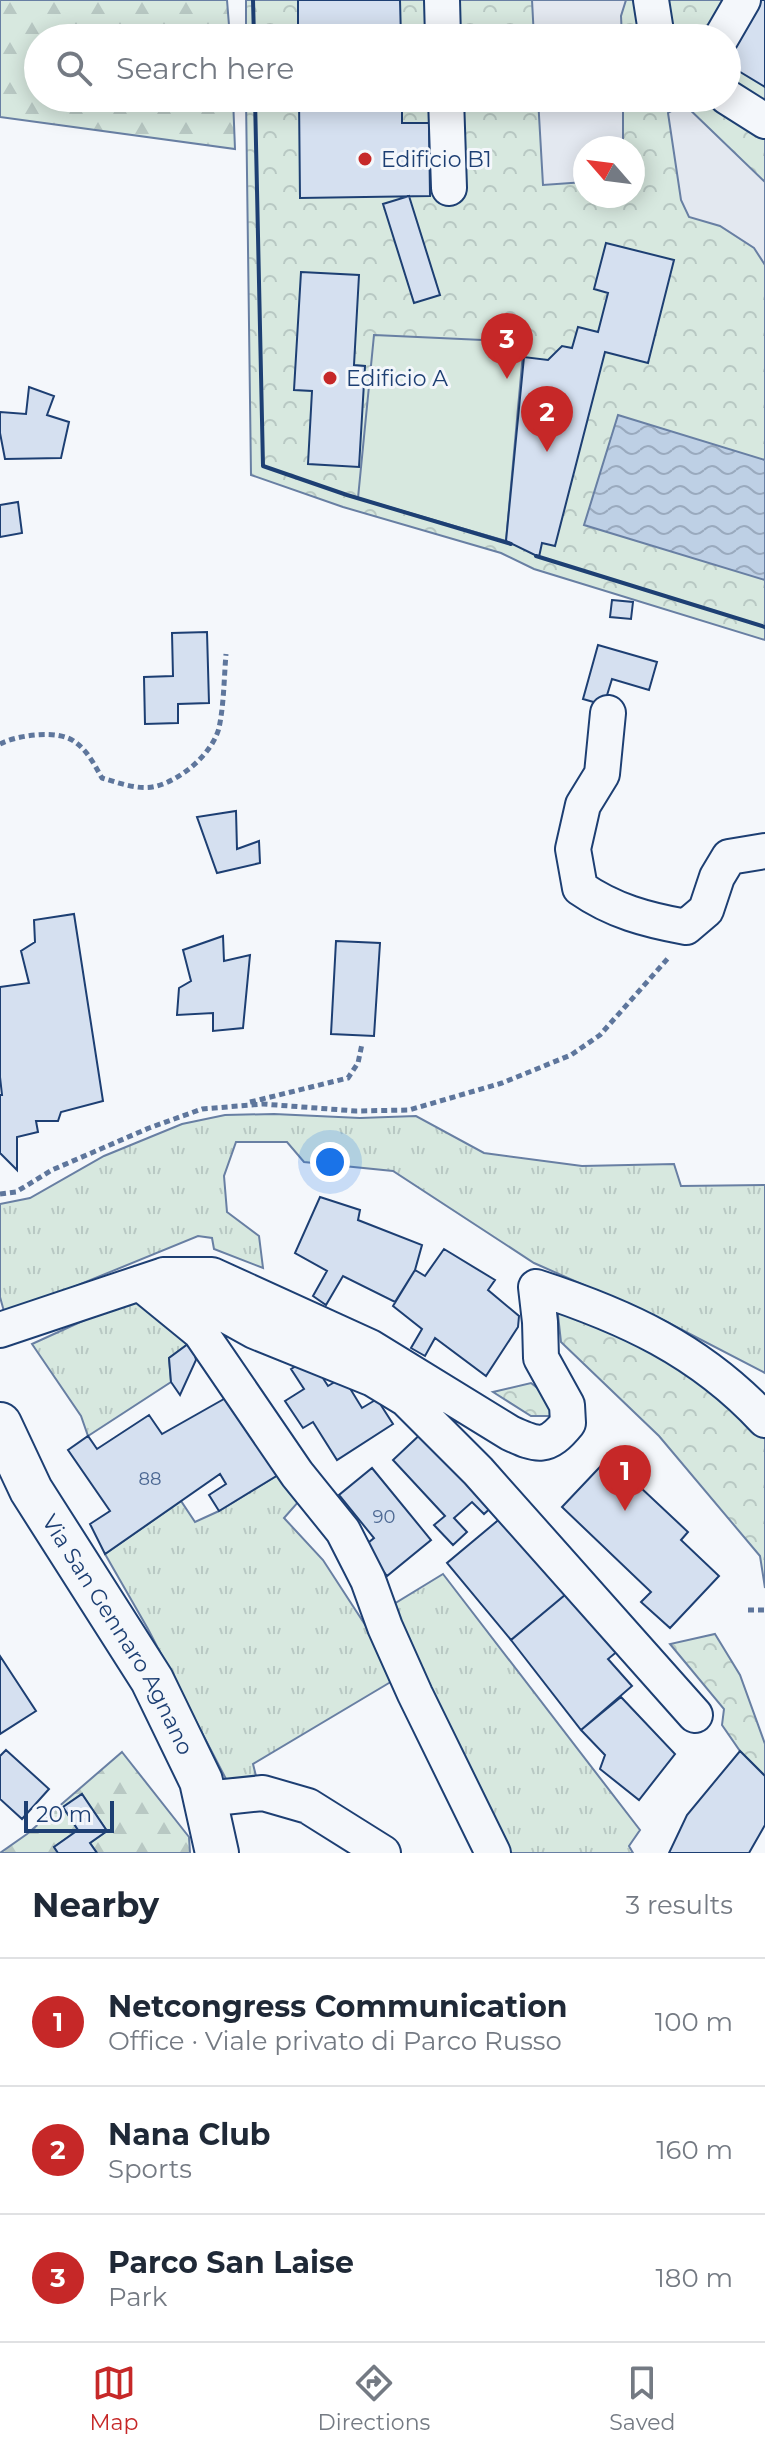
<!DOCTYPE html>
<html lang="en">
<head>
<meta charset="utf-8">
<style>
	body { margin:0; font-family:Montserrat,sans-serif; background:#f2f2f3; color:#1f2937 }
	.compass { position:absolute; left:573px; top:136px; width:72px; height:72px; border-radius:50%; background:#fff; box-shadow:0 4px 20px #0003; rotate:298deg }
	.scale { position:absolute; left:24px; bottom:20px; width:90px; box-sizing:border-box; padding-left:8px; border:4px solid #1d3f73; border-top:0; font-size:22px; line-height:28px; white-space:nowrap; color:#1d3f73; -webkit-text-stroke:6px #f4f7fb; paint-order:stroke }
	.you { position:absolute; left:330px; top:1162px; width:28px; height:28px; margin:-20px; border:6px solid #fff; border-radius:50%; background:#1a73e8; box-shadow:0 0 0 12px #1a73e833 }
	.badge { display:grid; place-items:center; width:52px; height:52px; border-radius:50%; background:#c62828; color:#fff; font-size:26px; font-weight:700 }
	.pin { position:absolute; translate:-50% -66px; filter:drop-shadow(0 2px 4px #0008) }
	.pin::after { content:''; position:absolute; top:42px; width:28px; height:24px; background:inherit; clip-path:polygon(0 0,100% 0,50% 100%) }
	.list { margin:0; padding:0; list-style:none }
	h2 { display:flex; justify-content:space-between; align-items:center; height:104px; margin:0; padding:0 32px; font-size:34px }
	h2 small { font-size:26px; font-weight:400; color:#747a83 }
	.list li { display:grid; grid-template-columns:52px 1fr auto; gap:24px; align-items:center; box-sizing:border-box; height:128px; padding:0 32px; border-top:2px solid #e0e1e3 }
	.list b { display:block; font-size:30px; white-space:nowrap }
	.list p { margin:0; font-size:26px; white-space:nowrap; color:#747a83 }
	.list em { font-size:26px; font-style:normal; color:#747a83 }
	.icon { flex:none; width:44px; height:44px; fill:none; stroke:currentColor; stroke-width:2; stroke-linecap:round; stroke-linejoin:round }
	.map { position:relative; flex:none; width:765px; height:1853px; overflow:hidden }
	.search { position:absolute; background:#fff; box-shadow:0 4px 20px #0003; left:24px; right:24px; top:24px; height:88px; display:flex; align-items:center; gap:20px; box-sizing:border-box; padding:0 28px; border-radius:44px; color:#747a83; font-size:30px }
	.sheet { height:488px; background:#fff }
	nav { display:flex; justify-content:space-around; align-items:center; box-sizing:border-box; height:112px; border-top:2px solid #e0e1e3; background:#fff; font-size:22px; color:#747a83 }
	nav a { display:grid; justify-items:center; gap:4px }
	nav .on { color:#c62828 }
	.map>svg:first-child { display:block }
	.grass { fill:url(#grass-tufts); stroke:#687fa3; stroke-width:2 }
	.forest { fill:url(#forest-firs); stroke:#687fa3; stroke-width:2 }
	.park { fill:url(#park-crowns); stroke:#687fa3; stroke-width:2; fill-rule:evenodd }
	.garden { fill:#d7e8df; stroke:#687fa3; stroke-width:2 }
	.parking { fill:#e3e8f0; stroke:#687fa3; stroke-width:2 }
	.water { fill:url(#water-waves); stroke:#687fa3; stroke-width:2 }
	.building { fill:#d5e0f0; stroke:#1d3f73; stroke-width:2 }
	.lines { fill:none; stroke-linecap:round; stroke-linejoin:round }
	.minor-casing { stroke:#1d3f73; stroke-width:38 }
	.major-casing { stroke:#1d3f73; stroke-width:46 }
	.path { stroke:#5e769c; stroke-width:5; stroke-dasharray:6 4; stroke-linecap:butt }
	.minor { stroke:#f4f7fb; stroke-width:34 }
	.major { stroke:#f4f7fb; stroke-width:42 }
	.wall { stroke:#1d3f73; stroke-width:4 }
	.poi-dot { fill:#c62828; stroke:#f4f7fb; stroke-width:3 }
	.labels { text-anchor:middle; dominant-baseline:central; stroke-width:6; stroke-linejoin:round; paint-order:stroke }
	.number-label { font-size:18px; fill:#4b6792 }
	.poi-label { font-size:22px; fill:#1d3f73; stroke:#f4f7fb; text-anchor:start }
	.street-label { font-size:22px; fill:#1d3f73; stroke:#f4f7fb }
</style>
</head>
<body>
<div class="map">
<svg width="765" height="1853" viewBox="0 0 765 1853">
	<defs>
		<pattern id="grass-tufts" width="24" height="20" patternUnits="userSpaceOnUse" patternTransform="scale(2)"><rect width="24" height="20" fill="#d7e8df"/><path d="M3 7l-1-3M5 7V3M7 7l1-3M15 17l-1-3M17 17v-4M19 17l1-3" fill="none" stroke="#b8c8c3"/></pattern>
		<pattern id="forest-firs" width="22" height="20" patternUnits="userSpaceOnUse" patternTransform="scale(2)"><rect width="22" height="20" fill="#d7e8df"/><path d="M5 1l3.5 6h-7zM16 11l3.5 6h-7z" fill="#b8c8c3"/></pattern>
		<pattern id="park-crowns" width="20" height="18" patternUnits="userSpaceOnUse" patternTransform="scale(2)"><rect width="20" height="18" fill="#d7e8df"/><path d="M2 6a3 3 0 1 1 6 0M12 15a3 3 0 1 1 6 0" fill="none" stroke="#b8c8c3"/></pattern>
		<pattern id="water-waves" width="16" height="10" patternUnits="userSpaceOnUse" patternTransform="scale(2)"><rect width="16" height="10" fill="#bed0e5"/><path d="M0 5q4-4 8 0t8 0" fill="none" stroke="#9aaabe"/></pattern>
	</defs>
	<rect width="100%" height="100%" fill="#f4f7fb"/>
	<!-- grass -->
	<path class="grass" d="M274 1114 360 1118 416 1116 484 1153 582 1166 674 1164 681 1186 765 1185V1373L663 1320 534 1263 393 1171 304 1162 287 1142H236L224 1176 227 1212 259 1236 263 1268 214 1249 212 1238 198 1236 5 1315 0 1297V1204L30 1198 104 1156 182 1124 225 1115Z
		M133 1298 192 1341 169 1358 171 1382 88 1436 81 1416 32 1344Z
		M283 1472 300 1500 284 1518 323 1560 399 1677 253 1764 256 1776 234 1787 226 1779 148 1629 105 1554 181 1501 195 1522 219 1511Z
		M443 1574 640 1830 629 1846 633 1853H498L428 1706 394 1604Z"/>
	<!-- forest -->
	<path class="forest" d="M0 0H227L230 38H38V98H233L235 149 0 117Z
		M122 1752 189 1837 190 1853H97L90 1843 107 1831 82 1794 63 1807 78 1830 54 1847 58 1853H0L27 1834Z"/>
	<!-- park -->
	<path class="park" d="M246 0H765V640L534 569 501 553 343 507 251 475 246 98H727V38H246ZM585 148H633V196H585Z
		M557 1306 668 1354 731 1400 765 1439V1588L760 1556 659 1436 561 1342Z
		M531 1383 554 1401 551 1416H531L493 1392Z
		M715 1634 740 1675 765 1744V1776L740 1751 722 1725 724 1709 670 1644Z"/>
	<!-- garden -->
	<path class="garden" d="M374 335 524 342 506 541 358 498Z"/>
	<!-- parking -->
	<path class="parking" d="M532 0H626L621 16 622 38H534Z
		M538 98H623V148H585V182L543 185Z
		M684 104 765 182V265L754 248 720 226 689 217 681 200 668 113Z"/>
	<!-- water -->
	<path class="water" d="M618 415 765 460V580L584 525Z"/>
	<!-- building -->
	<path class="building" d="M298 0H400L401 38H298Z
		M753 0H765V87L727 64V44Z
		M299 98H402V123H429L430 196 300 198Z
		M409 196 440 295 414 303 383 204Z
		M606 243 674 260 648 363 605 352 555 546 542 543 539 557 506 541 524 357 548 360 562 346 572 348 578 327 598 332 608 293 594 289Z
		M301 272 359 275 354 365 365 366 359 467 308 464 312 391 294 390Z
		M29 387 54 396 47 415 69 422 61 458 5 459 0 433V412L26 414Z
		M18 502 22 533 0 537V505Z
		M612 600 633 602 631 619 610 617Z
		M207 632 209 703 178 704V723L145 724 144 677 173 676 172 633Z
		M598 645 657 662 649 690 612 679 604 705 583 699Z
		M236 811 237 849 259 841 260 863 217 873 197 817Z
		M74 914 103 1101 61 1112 58 1121H36L38 1132 17 1137V1170L0 1153V1095H2L0 1077V987L29 983 21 951 35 942 34 920Z
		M223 936 224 961 250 955 243 1028 213 1031V1013L177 1015 179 988 191 981 183 950Z
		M336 941 380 943 374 1036 331 1034Z
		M320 1197 360 1210 358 1220 422 1245 415 1270 395 1302 343 1276 326 1305 313 1296 327 1271 295 1253Z
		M444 1249 495 1280 488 1290 519 1316 518 1327 486 1376 435 1338 425 1356 411 1348 422 1329 393 1306 415 1270 425 1276Z
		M192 1341 196 1360 180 1395 171 1382 169 1358Z
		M310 1358 328 1386 343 1377 362 1408 377 1399 393 1424 337 1460 313 1422 303 1428 285 1401 304 1389 291 1369Z
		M231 1395 283 1472 219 1511 209 1495 226 1484 220 1474 105 1554 90 1524 110 1511 68 1450 88 1436 97 1449 149 1415 162 1434Z
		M426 1429 495 1504 484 1514 472 1502 454 1518 467 1532 453 1545 434 1525 445 1516 393 1460Z
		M616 1450 647 1479 640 1487 688 1532 681 1540 719 1576 670 1628 641 1602 651 1592 562 1507Z
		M372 1468 431 1540 387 1576 363 1547 374 1538 339 1495Z
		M502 1517 566 1594 511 1640 447 1563Z
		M566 1594 619 1650 608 1659 632 1686 581 1730 511 1640Z
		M0 1656 36 1711 0 1734Z
		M621 1697 675 1754 639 1800 600 1769 605 1755 581 1730Z
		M6 1750 49 1789 22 1819 0 1799V1756Z
		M740 1751 765 1776V1825L749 1853H669L687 1815Z
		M82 1794 107 1831 90 1843 97 1853H58L54 1847 78 1830 63 1807Z"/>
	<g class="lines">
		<!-- minor casing -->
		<g class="minor-casing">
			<path id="minor" d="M442 0 443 38
				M651 0 657 38
				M721 38 743 0
				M727 97 765 121
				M446 98 449 188
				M608 713 602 774 583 805 573 849 580 888C613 911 647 920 686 927L706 910 717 877 729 857 765 851
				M164 1275 227 1316 254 1331 373 1379 406 1399 478 1471 695 1715
				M140 1283 200 1332 297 1474 343 1531 368 1580 385 1627 415 1694 493 1853
				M0 1330 164 1275H212L370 1347 510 1433C538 1446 547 1449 568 1423L567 1405 541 1358 540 1322 536 1287C625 1316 700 1350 765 1420
				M205 1799 263 1793 308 1806 383 1853"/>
		</g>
		<!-- major casing -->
		<g class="major-casing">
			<g id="major">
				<path id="s1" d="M0 1424 31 1490 152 1680 201 1781 217 1853"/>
			</g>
		</g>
		<!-- path -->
		<path class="path" d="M0 744C17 735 59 729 75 742 88 751 95 766 102 778 119 783 140 791 157 786 182 779 212 754 219 728 224 704 224 678 226 654
			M250 1102 348 1078 358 1063 362 1044
			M0 1194 16 1192 52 1170 149 1128 202 1109 263 1104 356 1111 409 1110 502 1083 571 1055 600 1035 670 956
			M748 1610H765"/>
		<!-- minor -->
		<use href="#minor" class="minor"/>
		<!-- major -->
		<use href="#major" class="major"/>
		<!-- wall -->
		<path class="wall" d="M253 0 254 38
			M255 98 263 466 347 495 511 544
			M536 556 765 627"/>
	</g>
	<!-- markers -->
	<g class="poi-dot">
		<circle cx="365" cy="159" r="8"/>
		<circle cx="330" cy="378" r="8"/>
	</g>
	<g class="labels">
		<!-- number labels -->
		<g class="number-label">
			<text x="150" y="1479">88</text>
			<text x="384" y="1517">90</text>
		</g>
		<!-- poi labels -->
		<g class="poi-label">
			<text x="381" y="159">Edificio B1</text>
			<text x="346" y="378">Edificio A</text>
		</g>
		<!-- street labels -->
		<g class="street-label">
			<text stroke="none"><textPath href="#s1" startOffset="242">Via San Gennaro Agnano</textPath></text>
		</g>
	</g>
</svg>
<svg class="compass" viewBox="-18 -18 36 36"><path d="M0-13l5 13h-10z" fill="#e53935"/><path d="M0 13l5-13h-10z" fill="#747a83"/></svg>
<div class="scale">20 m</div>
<div class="you"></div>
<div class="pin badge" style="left:625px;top:1511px">1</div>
<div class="pin badge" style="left:547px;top:452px">2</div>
<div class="pin badge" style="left:507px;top:379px">3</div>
<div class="search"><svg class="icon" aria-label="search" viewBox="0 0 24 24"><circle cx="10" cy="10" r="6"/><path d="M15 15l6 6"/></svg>Search here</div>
</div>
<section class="sheet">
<h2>Nearby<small>3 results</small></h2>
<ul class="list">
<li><span class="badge">1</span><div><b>Netcongress Communication</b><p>Office · Viale privato di Parco Russo</p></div><em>100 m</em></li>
<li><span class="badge">2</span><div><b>Nana Club</b><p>Sports</p></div><em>160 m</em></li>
<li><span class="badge">3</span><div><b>Parco San Laise</b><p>Park</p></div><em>180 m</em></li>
</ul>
</section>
<nav>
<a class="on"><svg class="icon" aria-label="map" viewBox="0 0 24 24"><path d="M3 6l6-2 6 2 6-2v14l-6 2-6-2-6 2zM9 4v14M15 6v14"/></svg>Map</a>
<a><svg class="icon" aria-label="directions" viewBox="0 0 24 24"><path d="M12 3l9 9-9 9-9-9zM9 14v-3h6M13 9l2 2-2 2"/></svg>Directions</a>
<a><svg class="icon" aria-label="saved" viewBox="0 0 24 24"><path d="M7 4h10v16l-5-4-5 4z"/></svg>Saved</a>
</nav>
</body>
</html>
